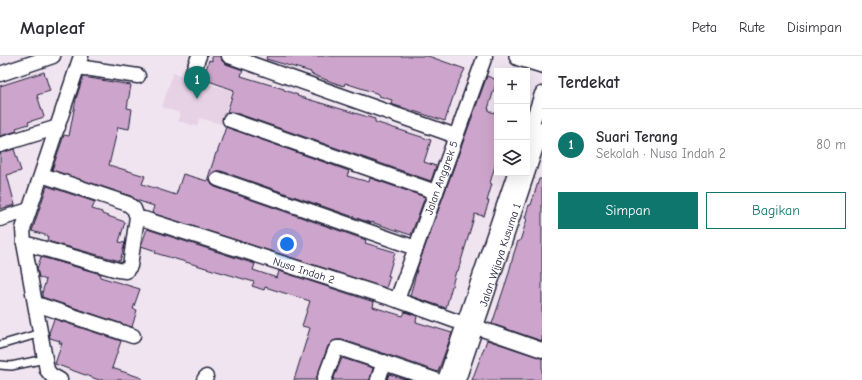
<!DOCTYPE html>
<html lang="id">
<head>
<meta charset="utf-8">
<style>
	body { margin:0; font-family:"Comic Neue",sans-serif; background:#f7f7f7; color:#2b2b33 }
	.controls { position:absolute; right:12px; top:12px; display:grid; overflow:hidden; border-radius:0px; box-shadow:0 4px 16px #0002 }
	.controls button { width:36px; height:36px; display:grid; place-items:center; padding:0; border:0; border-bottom:1px solid #e1e1e2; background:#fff; color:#2b2b33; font:20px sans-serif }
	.you { position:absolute; left:287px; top:188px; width:14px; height:14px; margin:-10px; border:3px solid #fff; border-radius:50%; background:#1a73e8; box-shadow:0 0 0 6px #1a73e833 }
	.badge { display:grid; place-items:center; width:26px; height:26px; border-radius:50%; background:#0f766e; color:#fff; font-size:13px; font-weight:700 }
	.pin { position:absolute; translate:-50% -33px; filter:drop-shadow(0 1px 2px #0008) }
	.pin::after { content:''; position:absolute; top:21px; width:14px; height:12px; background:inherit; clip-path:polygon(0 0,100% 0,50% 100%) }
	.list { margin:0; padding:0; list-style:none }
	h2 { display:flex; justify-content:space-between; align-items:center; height:52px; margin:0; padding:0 16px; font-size:17px }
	h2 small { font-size:13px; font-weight:400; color:#7c7c81 }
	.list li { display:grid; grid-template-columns:26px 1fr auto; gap:12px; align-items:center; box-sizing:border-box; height:72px; padding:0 16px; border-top:1px solid #e1e1e2 }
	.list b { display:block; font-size:15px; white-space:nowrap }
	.list p { margin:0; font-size:13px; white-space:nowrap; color:#7c7c81 }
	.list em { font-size:13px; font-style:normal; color:#7c7c81 }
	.actions { display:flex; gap:8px; padding:12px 16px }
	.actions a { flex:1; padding:9px 0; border:1px solid #0f766e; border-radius:0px; text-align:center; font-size:14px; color:#0f766e }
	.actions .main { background:#0f766e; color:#fff }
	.icon { flex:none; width:22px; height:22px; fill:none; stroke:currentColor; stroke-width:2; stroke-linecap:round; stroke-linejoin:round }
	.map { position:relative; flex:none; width:542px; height:324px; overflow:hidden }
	header { display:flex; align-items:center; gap:24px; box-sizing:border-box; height:56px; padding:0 20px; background:#fff; border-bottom:1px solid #e1e1e2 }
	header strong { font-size:19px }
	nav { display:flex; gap:22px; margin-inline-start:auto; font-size:14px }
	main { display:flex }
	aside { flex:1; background:#fff }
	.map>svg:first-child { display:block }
	.built { fill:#e6d1e5 }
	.building { fill:#cda5cc; stroke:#22223b }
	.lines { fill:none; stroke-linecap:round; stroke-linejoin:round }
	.lane-casing { stroke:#22223b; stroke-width:10 }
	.street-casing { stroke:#22223b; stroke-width:17 }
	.secondary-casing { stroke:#22223b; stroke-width:22 }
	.lane { stroke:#fff; stroke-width:7 }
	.street { stroke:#fff; stroke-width:14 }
	.secondary { stroke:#fff; stroke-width:19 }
	.labels { text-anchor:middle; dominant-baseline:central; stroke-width:4; stroke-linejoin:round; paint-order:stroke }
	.street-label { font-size:11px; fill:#22223b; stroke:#fff }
</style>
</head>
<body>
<header>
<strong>Mapleaf</strong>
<nav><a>Peta</a><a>Rute</a><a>Disimpan</a></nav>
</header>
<main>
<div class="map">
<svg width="542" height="324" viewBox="0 0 542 324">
	<rect width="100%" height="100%" fill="#f0e4f0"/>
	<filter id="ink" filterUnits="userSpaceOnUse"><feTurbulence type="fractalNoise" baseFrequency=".025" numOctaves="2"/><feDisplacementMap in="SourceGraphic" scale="8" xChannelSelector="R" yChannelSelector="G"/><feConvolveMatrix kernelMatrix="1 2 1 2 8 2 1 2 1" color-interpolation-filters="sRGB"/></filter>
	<g filter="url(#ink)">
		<!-- built -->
		<path class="built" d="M173 17 232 35 221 68 200 62 197 70 178 65 180 57 162 51Z"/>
		<!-- building -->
		<path class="building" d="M212 0H221L222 5 226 8 243 14 241 20 284 33V34L298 39 297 40 375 63V66L431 84 424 106 436 110 431 125 233 56H227L234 34 203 23 209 4 212 5Z
			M267 0H428L465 13 457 29 445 65 391 48 392 44 379 40V38L345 27 344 30 332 26 311 18V16L266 3Z
			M44 16 50 35 37 39 44 61 28 66 29 68 16 72 17 75 0 80V30Z
			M487 20 497 24 488 53H489V55L497 58V103L490 127 492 128 487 145H489L484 160 475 158 458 215H456L446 252 410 240 418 210Z
			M83 21 131 29 127 52 132 53 129 73 118 71 109 109 145 120 142 128 176 139 183 118 207 125 216 97H217L226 71 349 115 347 120 369 126 370 122 425 141 411 179 371 166V167L221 115H216L210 120V125L212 129 215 131 366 184 365 187 395 196 388 220H390L386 232 152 157 154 150 136 144 131 140 52 114 64 79 69 80 76 43Z
			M14 93 21 115 7 119 15 149 0 153V97Z
			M539 123H542V285L492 268 508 220 514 197 518 185H520L527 163 525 162 529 149H531Z
			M47 130 95 146 92 153 102 156V158L125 166 119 186 125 187 120 205 47 185 48 180 32 175Z
			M147 173 255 208 253 214 277 222 279 215 374 246 373 251 403 260 405 256 417 260 416 266 452 277 438 316 386 298 343 284H337L333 285 328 290 316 324H294L310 272 302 270 310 245 265 231 264 234 252 230 254 226 155 197 156 195 141 190Z
			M41 201 101 218 100 221 140 233 133 253 137 254 132 271 42 241V237L46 224 39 221 37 213Z
			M54 263 121 285 112 312 142 322 141 324H99L55 308 62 287H59L60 285 50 282 49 277Z
			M487 284 542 302V324H472Z
			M342 302 373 312 370 324H333Z
			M389 318 408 324H387Z"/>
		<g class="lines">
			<!-- lane casing -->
			<g class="lane-casing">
				<path id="lane" d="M0 289 41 277
					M0 309 11 310 45 303"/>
			</g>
			<!-- street casing -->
			<g class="street-casing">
				<g id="street">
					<path d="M229 0 456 80"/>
					<path d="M78 11 138 20"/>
					<path d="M193 15 199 0"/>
					<path d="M0 18 53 0"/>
					<path d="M230 64 436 136"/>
					<path d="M527 82 542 38"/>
					<path d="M0 89 58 71"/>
					<path d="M218 123 416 192"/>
					<path d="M0 163 29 154"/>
					<path id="s1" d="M144 163 397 244 464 268"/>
					<path d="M24 187 118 214 126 215 130 210 137 161 134 153 128 148 42 119"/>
					<path id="s2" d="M397 244 485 0"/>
					<path d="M36 248 133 280"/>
					<path d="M476 271 542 294"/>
					<path d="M60 324 51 319 47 314 24 187 23 173 81 0"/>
					<path d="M204 324 206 321"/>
					<path d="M324 324 335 295 337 292H340L435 324"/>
					<path d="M378 324 384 306"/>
					<path d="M445 324 515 117"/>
					<path id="s3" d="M458 324 542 73"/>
				</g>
			</g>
			<!-- secondary casing -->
			<g class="secondary-casing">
				<path id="secondary" d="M519 0 542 7"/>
			</g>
			<!-- lane -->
			<use href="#lane" class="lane"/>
			<!-- street -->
			<use href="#street" class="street"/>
			<!-- secondary -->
			<use href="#secondary" class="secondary"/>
		</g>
	</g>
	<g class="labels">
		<!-- street labels -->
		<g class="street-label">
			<text stroke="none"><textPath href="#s2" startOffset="130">Jalan Anggrek 5</textPath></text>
			<text stroke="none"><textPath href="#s3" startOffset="132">Jalan Wijaya Kusuma 1</textPath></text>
			<text stroke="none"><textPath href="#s1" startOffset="168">Nusa Indah 2</textPath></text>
		</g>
	</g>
</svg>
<div class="controls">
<button>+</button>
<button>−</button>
<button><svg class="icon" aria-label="layers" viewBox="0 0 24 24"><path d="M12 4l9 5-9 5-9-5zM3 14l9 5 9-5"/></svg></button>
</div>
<div class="you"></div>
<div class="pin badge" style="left:197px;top:43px">1</div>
</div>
<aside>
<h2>Terdekat<small></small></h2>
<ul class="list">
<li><span class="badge">1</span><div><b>Suari Terang</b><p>Sekolah · Nusa Indah 2</p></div><em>80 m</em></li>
</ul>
<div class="actions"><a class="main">Simpan</a><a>Bagikan</a></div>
</aside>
</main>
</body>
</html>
